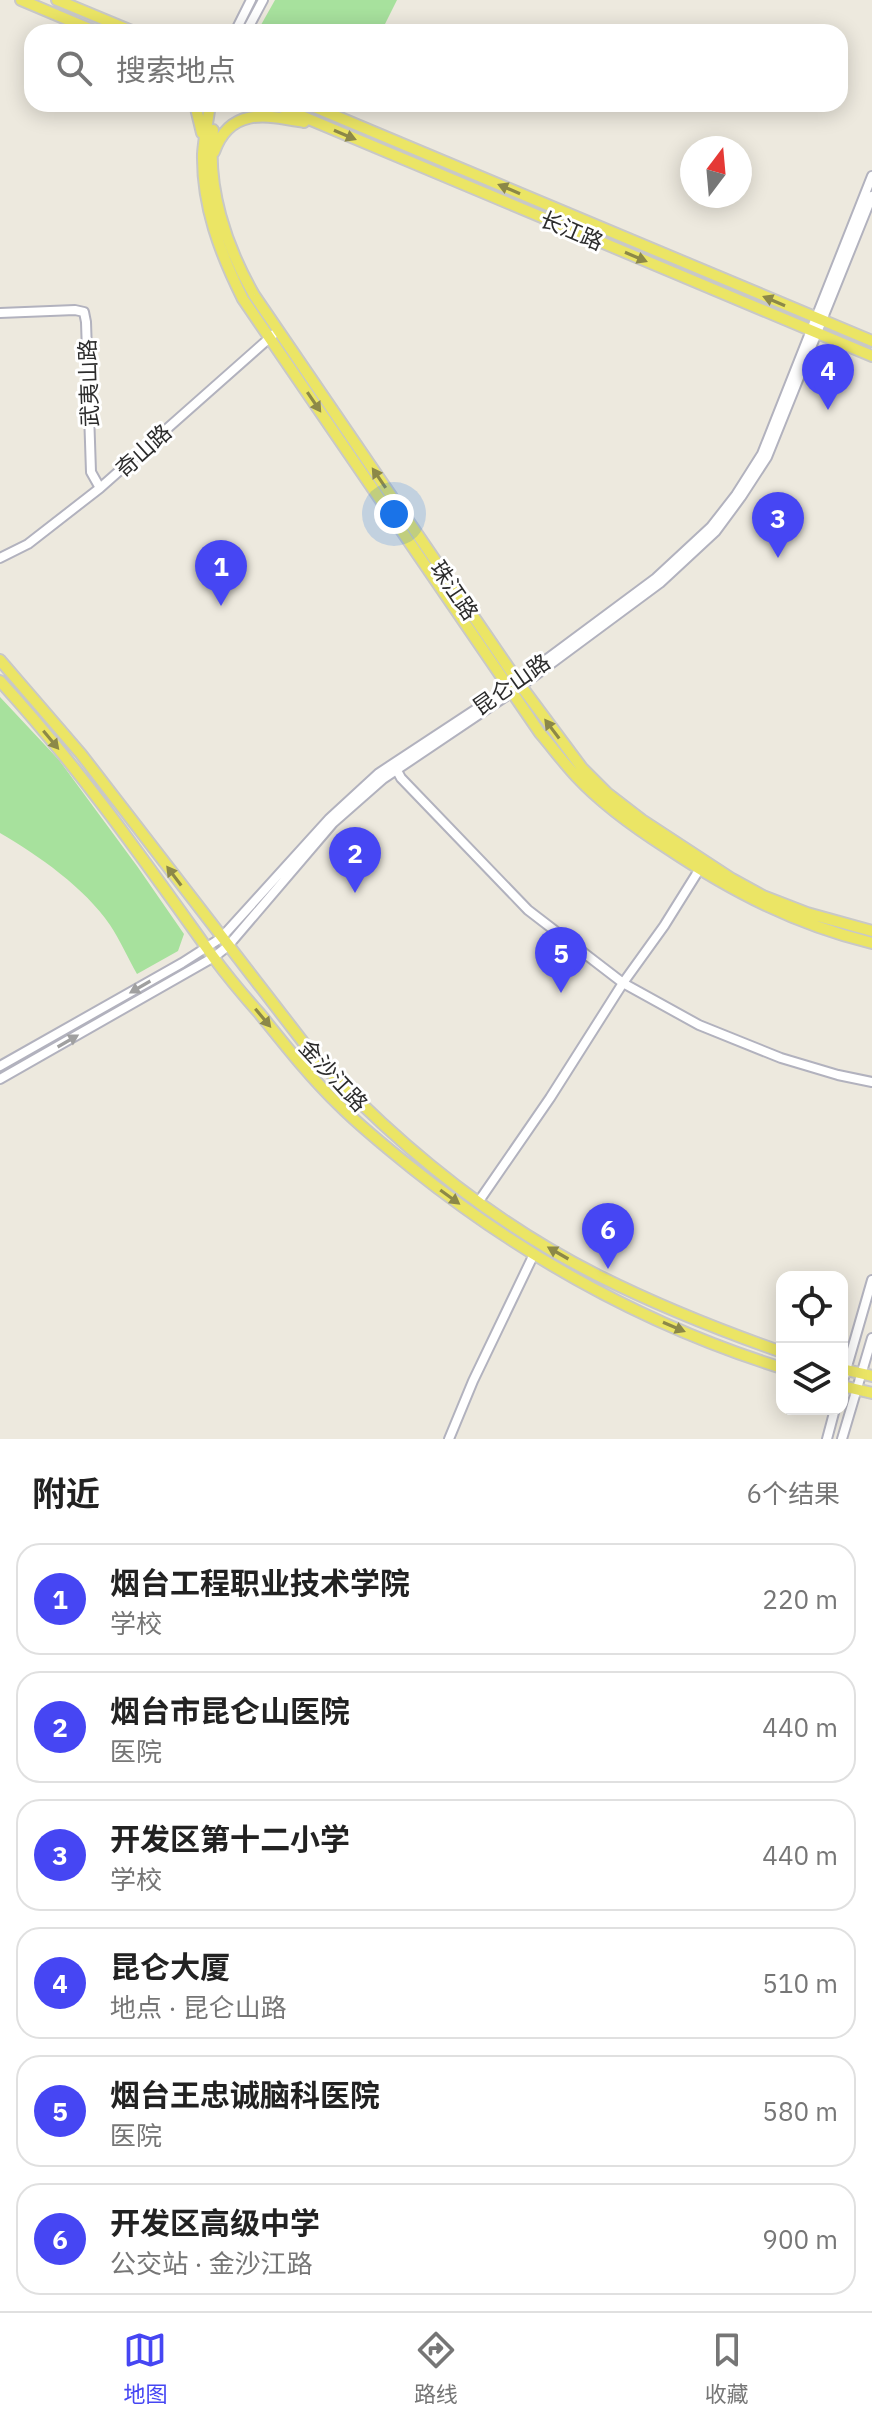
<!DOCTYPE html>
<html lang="zh">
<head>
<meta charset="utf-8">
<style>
	body { margin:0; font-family:"IBM Plex Sans","Noto Sans SC",sans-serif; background:#f6f6f6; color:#222 }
	.controls { position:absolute; right:24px; bottom:24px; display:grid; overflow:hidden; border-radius:16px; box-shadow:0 4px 20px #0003 }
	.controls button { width:72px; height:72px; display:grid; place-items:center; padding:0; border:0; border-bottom:2px solid #e0e0e0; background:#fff; color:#222; font:40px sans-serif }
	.compass { position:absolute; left:680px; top:136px; width:72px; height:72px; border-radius:50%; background:#fff; box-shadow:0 4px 20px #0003; rotate:16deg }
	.you { position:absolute; left:394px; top:514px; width:28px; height:28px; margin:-20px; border:6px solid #fff; border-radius:50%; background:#1a73e8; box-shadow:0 0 0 12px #1a73e833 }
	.badge { display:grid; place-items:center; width:52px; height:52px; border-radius:50%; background:#4646f3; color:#fff; font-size:26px; font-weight:700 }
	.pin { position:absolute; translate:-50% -66px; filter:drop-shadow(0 2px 4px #0008) }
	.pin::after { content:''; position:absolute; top:42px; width:28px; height:24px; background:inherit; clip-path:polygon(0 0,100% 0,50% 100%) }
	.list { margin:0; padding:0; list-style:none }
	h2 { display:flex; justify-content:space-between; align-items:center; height:104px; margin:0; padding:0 32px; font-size:34px }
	h2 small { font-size:26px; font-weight:400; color:#767676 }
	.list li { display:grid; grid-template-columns:52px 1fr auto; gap:24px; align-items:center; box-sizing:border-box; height:112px; margin:0 16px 16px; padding:0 16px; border:2px solid #e0e0e0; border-radius:24px }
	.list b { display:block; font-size:30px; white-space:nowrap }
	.list p { margin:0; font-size:26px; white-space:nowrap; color:#767676 }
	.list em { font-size:26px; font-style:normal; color:#767676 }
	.icon { flex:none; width:44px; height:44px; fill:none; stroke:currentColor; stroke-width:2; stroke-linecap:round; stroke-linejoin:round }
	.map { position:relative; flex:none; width:872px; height:1439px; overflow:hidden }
	.search { position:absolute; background:#fff; box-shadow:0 4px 20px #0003; left:24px; right:24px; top:24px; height:88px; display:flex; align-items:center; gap:20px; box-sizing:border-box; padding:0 28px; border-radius:24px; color:#767676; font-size:30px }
	.sheet { height:872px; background:#fff }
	nav { display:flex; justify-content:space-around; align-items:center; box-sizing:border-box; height:112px; border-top:2px solid #e0e0e0; background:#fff; font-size:22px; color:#767676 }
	nav a { display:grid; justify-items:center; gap:4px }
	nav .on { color:#4646f3 }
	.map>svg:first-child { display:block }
	.park { fill:#a7e19d }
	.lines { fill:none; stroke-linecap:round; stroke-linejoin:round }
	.minor-casing { stroke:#b2b2be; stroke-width:12 }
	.major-casing { stroke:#c8c8c8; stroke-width:14 }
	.minor { stroke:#fff; stroke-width:8 }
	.major { stroke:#ebe565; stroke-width:10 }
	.oneway { fill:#8c8848 }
	.oneway2 { fill:#a0a0a0 }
	.labels { text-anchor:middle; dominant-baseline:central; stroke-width:6; stroke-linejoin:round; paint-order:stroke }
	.street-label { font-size:22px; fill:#2c2c2c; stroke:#fff }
</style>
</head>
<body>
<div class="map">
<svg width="872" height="1439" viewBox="0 0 872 1439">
	<rect width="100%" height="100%" fill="#ede9de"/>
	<!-- park -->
	<path class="park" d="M275 0H397L381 32H257Z
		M0 697 59 760 137 866 184 934 178 951 137 974C128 958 120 940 110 925 85 888 38 855 0 833Z"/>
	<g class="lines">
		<!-- minor casing -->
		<g class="minor-casing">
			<path id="minor" d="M235 32 251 0
				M246 32 263 0
				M0 313 75 310 84 312 86 322 91 472 100 488
				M0 558 28 544 100 488 274 334
				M394 765 401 778 528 910 623 983 699 1025 781 1058 838 1075 872 1082
				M0 1066 182 963 221 938 329 819 379 773 508 688 656 578 711 527 736 495 762 454 872 176
				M0 1079 214 957 228 946 333 823 383 779 521 686 660 583 716 531 741 497 767 457 872 196
				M479 1201 550 1098 623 983 664 926 699 870
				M842 1384 872 1280
				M449 1439 473 1381 534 1254
				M827 1439 835 1409
				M842 1439 872 1338"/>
		</g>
		<!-- major casing -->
		<g class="major-casing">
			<path id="major" d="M21 0 97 32
				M57 0 134 32
				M195 104 202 133
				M210 104C208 120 204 138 203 154 202 206 220 253 243 299L540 733C552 747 563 762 576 776 602 804 634 827 667 848 733 892 795 924 872 943
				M273 104 872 356
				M307 104 872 341
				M213 130C206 187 226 246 254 295L521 686 582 768 607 793 642 820 732 879 763 896 807 913 872 931
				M214 152C230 107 266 115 304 122
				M0 660 81 754 310 1051C392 1140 488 1220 597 1275 657 1305 719 1330 782 1352
				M0 681C79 767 146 863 214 958 228 977 244 996 260 1014 285 1045 310 1077 339 1105 362 1128 387 1148 412 1168 522 1256 647 1326 782 1368
				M842 1369 872 1376
				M842 1386 872 1393"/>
		</g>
		<!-- minor -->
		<use href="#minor" class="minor"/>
		<!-- major -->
		<use href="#major" class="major"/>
	</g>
	<!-- one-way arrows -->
	<defs><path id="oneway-solid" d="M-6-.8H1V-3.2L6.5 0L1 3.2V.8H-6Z" transform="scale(2)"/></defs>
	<g class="oneway">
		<use href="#oneway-solid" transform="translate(345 135) rotate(23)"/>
		<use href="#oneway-solid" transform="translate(509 189) rotate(-157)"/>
		<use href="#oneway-solid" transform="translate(636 257) rotate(23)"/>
		<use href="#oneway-solid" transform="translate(774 301) rotate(-157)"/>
		<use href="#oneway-solid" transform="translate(314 402) rotate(56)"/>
		<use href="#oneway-solid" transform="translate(379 478) rotate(-124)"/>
		<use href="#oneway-solid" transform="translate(552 729) rotate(-127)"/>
		<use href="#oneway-solid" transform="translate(51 740) rotate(50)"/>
		<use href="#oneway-solid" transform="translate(174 876) rotate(-127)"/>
		<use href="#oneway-solid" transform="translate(263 1018) rotate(50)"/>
		<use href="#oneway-solid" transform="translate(450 1197) rotate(36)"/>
		<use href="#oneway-solid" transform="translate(558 1253) rotate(-150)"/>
		<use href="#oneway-solid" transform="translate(674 1327) rotate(23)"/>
	</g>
	<g class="oneway2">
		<use href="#oneway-solid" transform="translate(140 987) rotate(150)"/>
		<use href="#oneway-solid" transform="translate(68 1041) rotate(-30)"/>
	</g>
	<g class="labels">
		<!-- street labels -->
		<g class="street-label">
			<text transform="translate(572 230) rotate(23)">长江路</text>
			<text transform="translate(88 383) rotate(-92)">武夷山路</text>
			<text transform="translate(143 450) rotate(-42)">奇山路</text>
			<text transform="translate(455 590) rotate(56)">珠江路</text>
			<text transform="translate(511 684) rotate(-35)">昆仑山路</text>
			<text transform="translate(334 1075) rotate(47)">金沙江路</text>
		</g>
	</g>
</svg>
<div class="controls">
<button><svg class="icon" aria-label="locate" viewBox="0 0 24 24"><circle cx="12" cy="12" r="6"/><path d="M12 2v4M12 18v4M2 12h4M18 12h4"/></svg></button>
<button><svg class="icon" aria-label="layers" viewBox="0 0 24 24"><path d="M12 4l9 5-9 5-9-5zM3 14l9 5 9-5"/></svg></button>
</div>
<svg class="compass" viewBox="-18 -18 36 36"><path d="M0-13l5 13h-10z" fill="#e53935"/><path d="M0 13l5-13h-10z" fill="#767676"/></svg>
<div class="you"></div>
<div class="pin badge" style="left:221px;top:606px">1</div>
<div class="pin badge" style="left:355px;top:893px">2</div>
<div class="pin badge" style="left:778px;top:558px">3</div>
<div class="pin badge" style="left:828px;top:410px">4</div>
<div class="pin badge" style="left:561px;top:993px">5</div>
<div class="pin badge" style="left:608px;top:1269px">6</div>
<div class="search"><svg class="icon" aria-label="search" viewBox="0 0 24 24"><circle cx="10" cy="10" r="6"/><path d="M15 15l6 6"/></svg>搜索地点</div>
</div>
<section class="sheet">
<h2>附近<small>6个结果</small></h2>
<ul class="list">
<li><span class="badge">1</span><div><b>烟台工程职业技术学院</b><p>学校</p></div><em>220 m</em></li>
<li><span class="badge">2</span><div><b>烟台市昆仑山医院</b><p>医院</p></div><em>440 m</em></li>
<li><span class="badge">3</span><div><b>开发区第十二小学</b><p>学校</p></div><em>440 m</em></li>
<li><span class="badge">4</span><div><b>昆仑大厦</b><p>地点 · 昆仑山路</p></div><em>510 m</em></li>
<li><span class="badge">5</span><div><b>烟台王忠诚脑科医院</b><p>医院</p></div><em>580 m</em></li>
<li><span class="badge">6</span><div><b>开发区高级中学</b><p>公交站 · 金沙江路</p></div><em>900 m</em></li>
</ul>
</section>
<nav>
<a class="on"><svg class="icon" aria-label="map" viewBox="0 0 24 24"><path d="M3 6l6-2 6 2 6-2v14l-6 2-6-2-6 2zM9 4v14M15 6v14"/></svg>地图</a>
<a><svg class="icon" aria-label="directions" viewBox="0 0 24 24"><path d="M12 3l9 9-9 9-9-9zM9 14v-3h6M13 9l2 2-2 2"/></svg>路线</a>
<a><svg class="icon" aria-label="saved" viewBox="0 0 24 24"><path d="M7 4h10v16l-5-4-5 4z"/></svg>收藏</a>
</nav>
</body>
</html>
